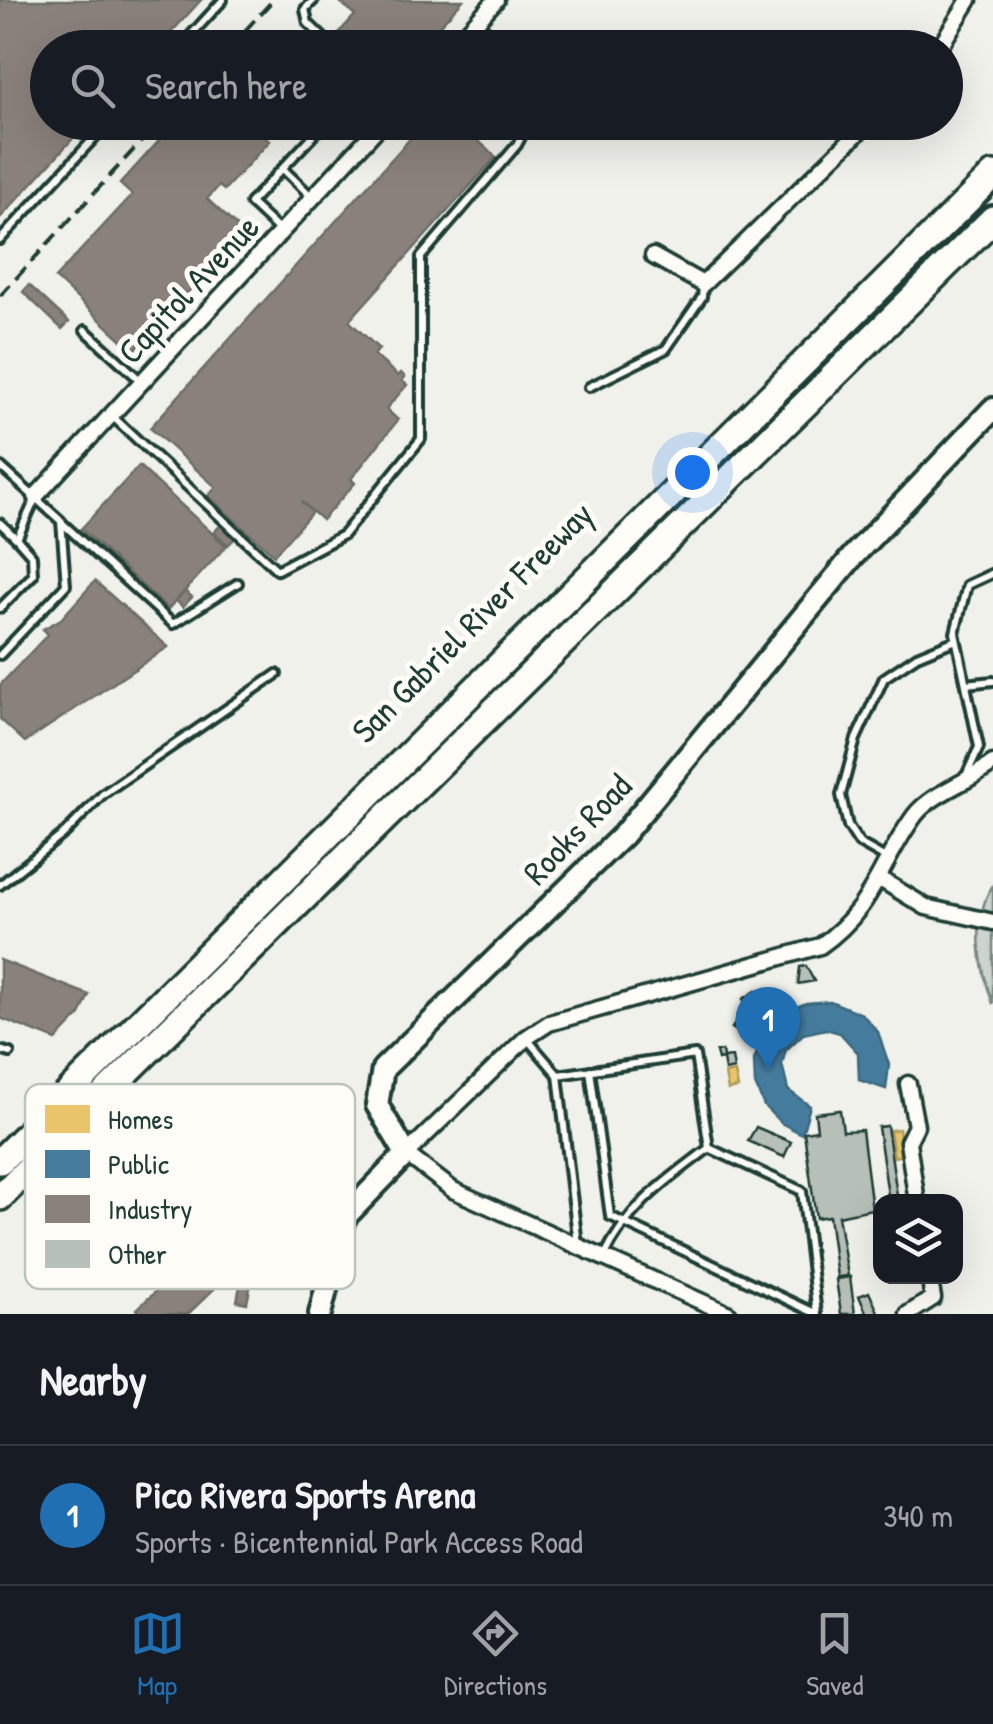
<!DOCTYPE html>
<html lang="en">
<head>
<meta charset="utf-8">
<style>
	body { margin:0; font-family:"Patrick Hand",sans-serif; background:#20242c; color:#f1f3f6 }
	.controls { position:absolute; right:30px; bottom:30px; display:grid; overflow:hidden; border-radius:20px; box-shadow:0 10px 40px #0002 }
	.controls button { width:90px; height:90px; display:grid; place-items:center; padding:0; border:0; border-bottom:2px solid #363941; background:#171b24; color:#f1f3f6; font:50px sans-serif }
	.you { position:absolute; left:692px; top:472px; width:35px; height:35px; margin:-25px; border:8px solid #fff; border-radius:50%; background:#1a73e8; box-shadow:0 0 0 15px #1a73e833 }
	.badge { display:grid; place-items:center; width:65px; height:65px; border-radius:50%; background:#1f6fb2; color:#fff; font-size:32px; font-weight:700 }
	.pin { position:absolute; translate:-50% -82px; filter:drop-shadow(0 2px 5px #0008) }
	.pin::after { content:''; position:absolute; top:52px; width:35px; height:30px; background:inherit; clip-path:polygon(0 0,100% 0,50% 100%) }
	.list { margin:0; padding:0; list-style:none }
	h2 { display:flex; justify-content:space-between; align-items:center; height:130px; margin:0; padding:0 40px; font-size:42px }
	h2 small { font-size:32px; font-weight:400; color:#9ea1a6 }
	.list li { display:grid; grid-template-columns:65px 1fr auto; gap:30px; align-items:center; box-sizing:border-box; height:140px; padding:0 40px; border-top:2px solid #363941 }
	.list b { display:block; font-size:38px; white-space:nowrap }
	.list p { margin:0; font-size:32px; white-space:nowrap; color:#9ea1a6 }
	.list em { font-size:32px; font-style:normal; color:#9ea1a6 }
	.icon { flex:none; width:55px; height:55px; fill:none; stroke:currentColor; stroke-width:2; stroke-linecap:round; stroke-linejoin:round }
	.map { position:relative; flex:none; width:993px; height:1314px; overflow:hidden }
	.search { position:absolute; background:#171b24; box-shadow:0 10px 40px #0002; left:30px; right:30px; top:30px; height:110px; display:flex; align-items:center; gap:25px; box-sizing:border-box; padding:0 35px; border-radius:55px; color:#9ea1a6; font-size:38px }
	.sheet { height:270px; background:#171b24 }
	nav { display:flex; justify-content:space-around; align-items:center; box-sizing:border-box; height:140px; border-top:2px solid #363941; background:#171b24; font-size:28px; color:#9ea1a6 }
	nav a { display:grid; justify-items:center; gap:5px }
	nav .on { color:#1f6fb2 }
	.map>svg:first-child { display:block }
	.green { fill:#cdd3cd; stroke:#768880; stroke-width:2.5 }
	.homes { fill:#e9c46a; stroke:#ac9c5a; stroke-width:2.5 }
	.public { fill:#457b9d; stroke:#3a687e; stroke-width:2.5 }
	.industry { fill:#8a817c; stroke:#6a6d66; stroke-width:2.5 }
	.building { fill:#b6bfb8; stroke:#1f3d34; stroke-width:2.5 }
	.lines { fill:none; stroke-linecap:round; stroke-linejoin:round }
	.lane-casing { stroke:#1f3d34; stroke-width:14 }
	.street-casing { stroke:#1f3d34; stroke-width:21 }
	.secondary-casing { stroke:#1f3d34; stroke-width:28 }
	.highway-casing { stroke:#1f3d34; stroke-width:32 }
	.lane { stroke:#fdfcf7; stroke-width:6 }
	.street { stroke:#fdfcf7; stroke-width:14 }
	.secondary { stroke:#fdfcf7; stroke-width:20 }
	.highway { stroke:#fdfcf7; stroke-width:25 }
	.rail { stroke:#1f3d34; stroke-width:4; stroke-dasharray:15 8; stroke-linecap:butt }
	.labels { text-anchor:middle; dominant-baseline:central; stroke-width:10; stroke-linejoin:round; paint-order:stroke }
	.street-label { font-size:35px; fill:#1f3d34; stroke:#fdfcf7 }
	.key { fill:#fdfcf7; stroke:#bac3bc; stroke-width:2.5 }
	.key-label { font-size:28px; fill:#1f3d34 }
</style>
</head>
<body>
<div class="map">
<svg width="993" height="1314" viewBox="0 0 993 1314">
	<rect width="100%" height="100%" fill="#f0f1eb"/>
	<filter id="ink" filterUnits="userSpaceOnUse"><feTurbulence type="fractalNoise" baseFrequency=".01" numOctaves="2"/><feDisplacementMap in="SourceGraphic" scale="20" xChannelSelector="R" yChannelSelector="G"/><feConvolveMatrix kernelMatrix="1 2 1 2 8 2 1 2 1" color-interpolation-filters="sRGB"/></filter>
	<g filter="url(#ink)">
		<!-- green -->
		<path class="green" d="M993 885V1004C980 967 970 921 993 885Z"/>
		<!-- homes -->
		<path class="homes" d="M735 1072 738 1088 728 1090 725 1074Z
			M899 1129 903 1155 894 1157 890 1130Z"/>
		<!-- public -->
		<path class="public" d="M830 1001 862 1014 878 1032 889 1065 886 1089 859 1080 858 1053 840 1033 826 1029 803 1034 786 1050 782 1064 788 1090 810 1106 802 1134 781 1123 764 1106 755 1084 754 1060 767 1028 785 1012 806 1003Z"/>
		<!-- industry -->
		<path class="industry" d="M0 0H201L157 48H48V122H88L0 218Z
			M338 0H463L419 48H346L335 37 355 15Z
			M176 122H279L265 137 270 141 224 190 219 186 207 199 243 232 134 351 55 278 132 195 120 184Z
			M425 122H458L496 157 349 321 379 349 374 355 398 376 401 373 405 377 402 381 407 385 386 409 398 420 351 479 355 483 322 520 301 501 312 512 274 555 208 496 216 487 150 428Z
			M29 285 69 322 62 329 23 292Z
			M139 466 226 546 168 609 81 529Z
			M221 525 235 538 228 545 214 532Z
			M95 581 168 647 25 742 0 719V685L48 634 43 629 61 619Z
			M185 591 192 597 183 607 176 601Z
			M0 960 89 995 80 1015 56 1040 0 1018Z
			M215 1235 241 1263 188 1314H141L137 1309Z
			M243 1271 253 1273 247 1303 237 1301Z"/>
		<!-- building -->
		<path class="building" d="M806 966 814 981 798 984 800 967Z
			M756 991 763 1002 750 1010 743 999Z
			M739 1017 747 1022 740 1033 732 1028Z
			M722 1051 723 1058 732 1057 734 1069 725 1071 723 1059 718 1060 716 1052Z
			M840 1110 843 1131 862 1130 872 1209 838 1216 848 1276 837 1277 829 1216 816 1218 804 1132 817 1130 815 1113Z
			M887 1126 898 1202H889L878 1127Z
			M756 1127 791 1142 784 1157 748 1141Z
			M850 1277 855 1314H841L836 1279Z
			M869 1292 879 1314H861L866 1312 859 1296Z"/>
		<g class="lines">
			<!-- lane casing -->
			<g class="lane-casing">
				<path id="lane" d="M314 0 305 9 308 23 334 48
					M477 21 503 48
					M179 48 223 0
					M283 169 313 198
					M281 232 250 203 326 122
					M0 240 109 122
					M85 330 141 381
					M589 387 666 349 702 297 703 286
					M112 416 277 570 343 535 421 439V257L517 145 529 122
					M0 466 61 521 66 585 0 655
					M61 522 173 624 238 583
					M0 523 17 539
					M0 608 33 575 32 556 17 539 36 497
					M966 684 993 681
					M965 778 979 747 955 633 967 585 993 573
					M889 860 859 843 848 826 841 795 856 739 884 678 917 656 956 640
					M0 885 66 832 103 794 277 674
					M528 1040 558 1075 578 1245
					M0 1050 10 1053
					M590 1070 610 1216 817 1314
					M558 1075 695 1055 709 1148 802 1191 817 1314
					M604 1257C628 1206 666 1181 709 1148"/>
			</g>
			<!-- street casing -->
			<g class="street-casing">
				<path id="street" d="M452 48 496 0
					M939 48 969 0
					M653 256 703 284 869 122
					M36 496 383 122
					M880 879 926 907 993 922
					M908 1084 916 1126 908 1142 917 1202
					M729 1314 453 1190 406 1154 526 1038 549 1023 820 946C874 909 879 864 915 815 932 793 971 781 993 763
					M908 1314 933 1298 929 1276"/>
			</g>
			<!-- secondary casing -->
			<g class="secondary-casing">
				<path id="secondary" d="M320 1314 344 1218 406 1154 377 1105 383 1069 623 835 853 556 993 409"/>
			</g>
			<!-- highway casing -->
			<g class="highway-casing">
				<path id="highway" d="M0 1161 993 175
					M0 1197 993 219"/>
			</g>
			<!-- lane -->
			<use href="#lane" class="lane"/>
			<!-- street -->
			<use href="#street" class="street"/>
			<!-- secondary -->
			<use href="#secondary" class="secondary"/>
			<!-- highway -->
			<use href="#highway" class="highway"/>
			<!-- rail -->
			<path class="rail" d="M229 48 273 0
				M0 296 159 122"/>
		</g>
	</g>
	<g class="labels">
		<!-- street labels -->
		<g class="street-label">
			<text transform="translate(188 289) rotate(-47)">Capitol Avenue</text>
			<text transform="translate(472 622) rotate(-45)">San Gabriel River Freeway</text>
			<text transform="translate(577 829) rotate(-46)">Rooks Road</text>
		</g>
	</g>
	<!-- legend -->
	<rect x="25" y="1084" width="330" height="205" rx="15" class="key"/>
	<rect x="45" y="1105" width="45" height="28" fill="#e9c46a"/>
	<rect x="45" y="1150" width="45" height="28" fill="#457b9d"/>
	<rect x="45" y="1195" width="45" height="28" fill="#8a817c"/>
	<rect x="45" y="1240" width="45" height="28" fill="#b6bfb8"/>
	<g class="key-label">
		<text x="108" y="1129">Homes</text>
		<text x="108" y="1174">Public</text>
		<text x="108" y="1219">Industry</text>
		<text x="108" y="1264">Other</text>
	</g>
</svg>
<div class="controls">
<button><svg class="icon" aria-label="layers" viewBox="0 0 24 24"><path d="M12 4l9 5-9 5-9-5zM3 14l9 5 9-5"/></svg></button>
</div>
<div class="you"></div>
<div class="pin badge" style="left:768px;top:1069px">1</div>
<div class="search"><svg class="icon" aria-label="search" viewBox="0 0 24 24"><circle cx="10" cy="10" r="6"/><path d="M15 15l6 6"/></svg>Search here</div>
</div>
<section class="sheet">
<h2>Nearby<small></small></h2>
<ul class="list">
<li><span class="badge">1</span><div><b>Pico Rivera Sports Arena</b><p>Sports · Bicentennial Park Access Road</p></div><em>340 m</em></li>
</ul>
</section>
<nav>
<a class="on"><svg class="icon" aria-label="map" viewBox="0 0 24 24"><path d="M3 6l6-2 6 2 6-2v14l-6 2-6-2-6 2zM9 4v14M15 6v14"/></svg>Map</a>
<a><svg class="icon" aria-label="directions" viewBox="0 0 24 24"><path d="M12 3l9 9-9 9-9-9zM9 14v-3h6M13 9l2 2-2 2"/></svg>Directions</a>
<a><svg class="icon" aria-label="saved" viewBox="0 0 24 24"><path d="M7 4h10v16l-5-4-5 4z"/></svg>Saved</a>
</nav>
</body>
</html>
